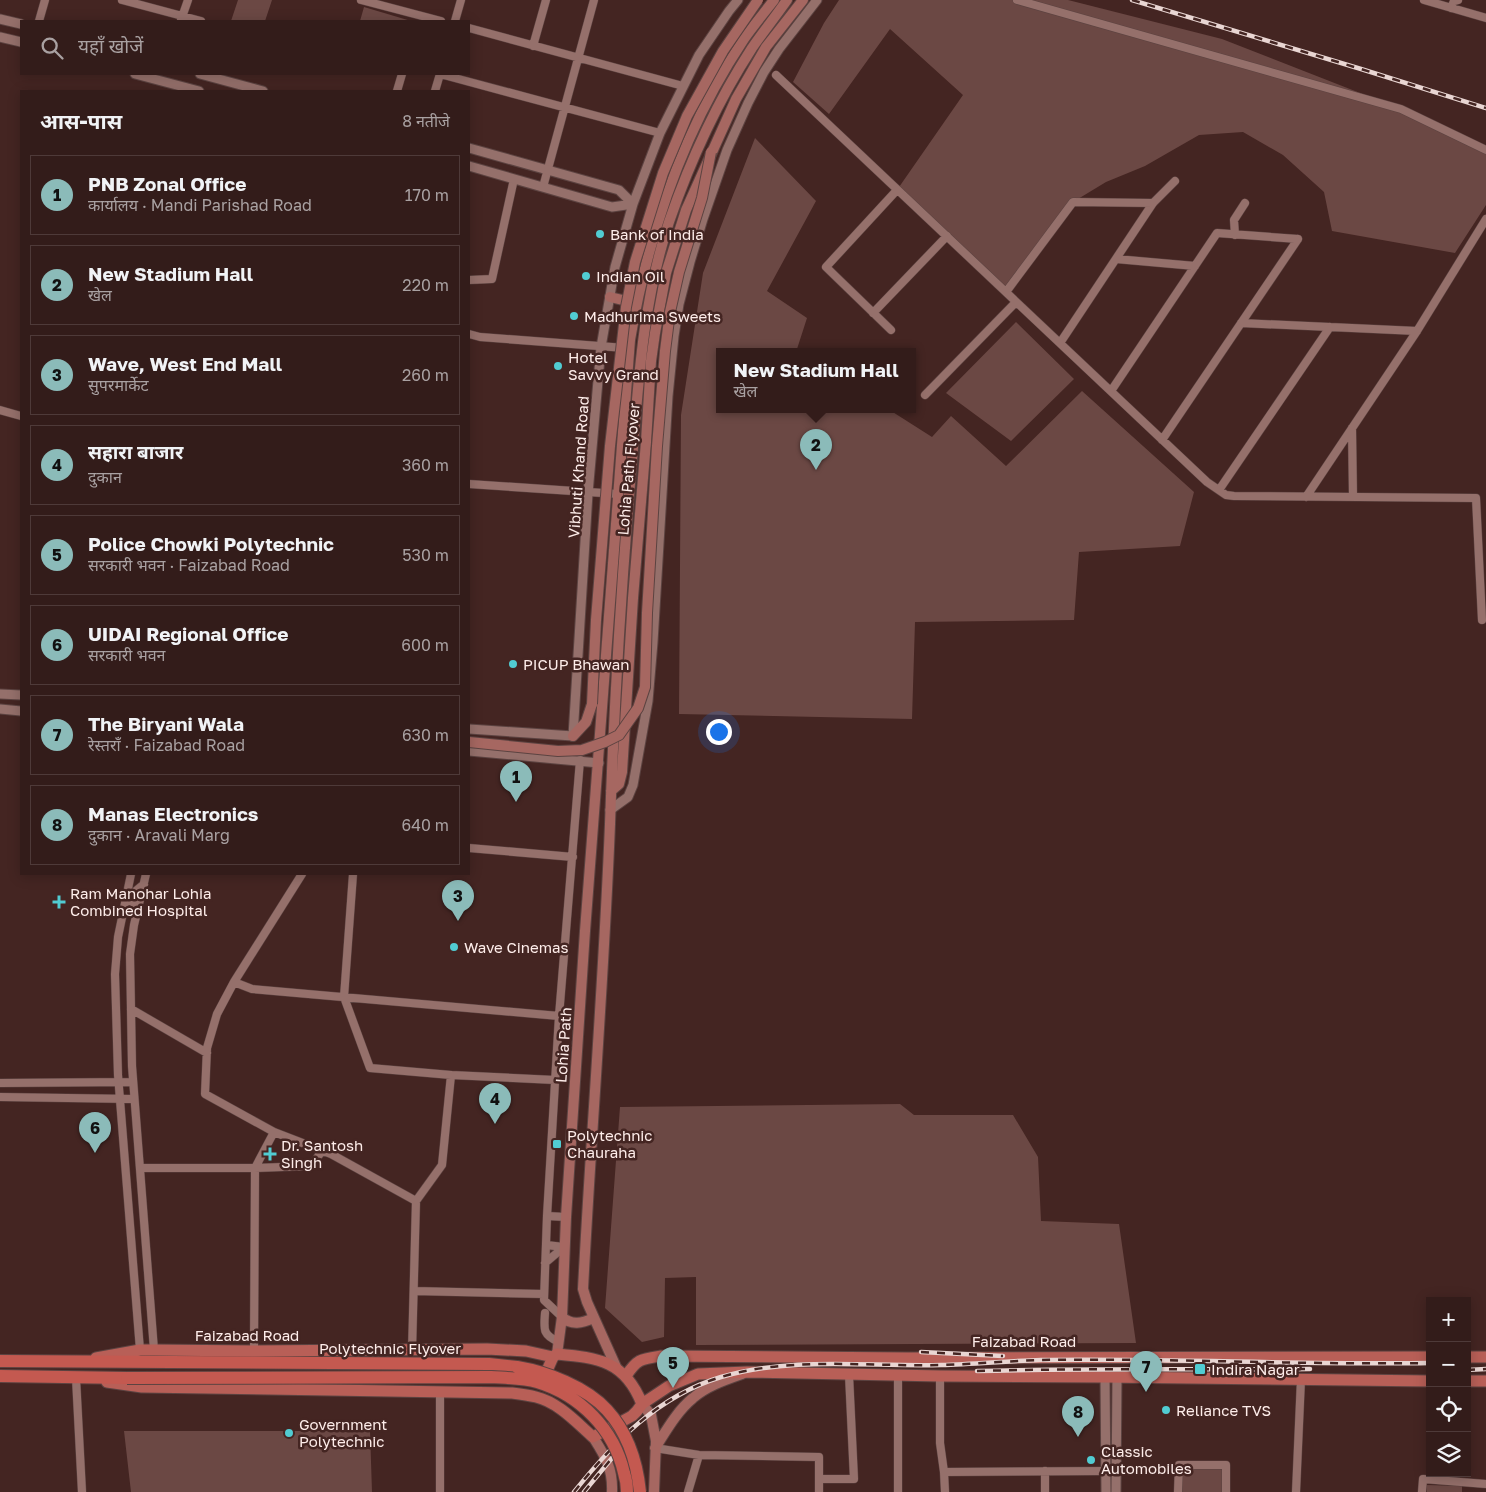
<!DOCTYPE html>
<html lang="hi">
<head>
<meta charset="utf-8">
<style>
	body { margin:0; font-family:"Golos Text","Noto Sans Devanagari",sans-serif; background:#3b2523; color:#f1f3f6 }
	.controls { position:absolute; right:15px; bottom:15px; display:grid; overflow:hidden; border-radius:0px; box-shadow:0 2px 12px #0003 }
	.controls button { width:45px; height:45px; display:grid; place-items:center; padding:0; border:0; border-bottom:1px solid #4e3a39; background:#331c1a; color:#f1f3f6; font:25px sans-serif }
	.you { position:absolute; left:718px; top:731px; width:18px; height:18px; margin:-12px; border:4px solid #fff; border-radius:50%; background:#1a73e8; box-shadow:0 0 0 8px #1a73e833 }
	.badge { display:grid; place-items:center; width:32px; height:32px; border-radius:50%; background:#8bbbb9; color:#111; font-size:16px; font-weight:700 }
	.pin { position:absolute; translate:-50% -41px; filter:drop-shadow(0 1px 2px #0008) }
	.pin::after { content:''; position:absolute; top:26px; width:18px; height:15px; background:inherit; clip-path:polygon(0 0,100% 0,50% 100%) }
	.popup { position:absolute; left:716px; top:348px; width:200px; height:65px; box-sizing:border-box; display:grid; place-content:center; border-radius:0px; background:#331c1a; filter:drop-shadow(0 1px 4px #0005); font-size:16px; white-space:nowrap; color:#a9a1a2 }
	.popup b { font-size:19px; color:#f1f3f6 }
	.popup::after { content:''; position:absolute; left:50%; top:100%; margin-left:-10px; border:10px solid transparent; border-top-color:#331c1a }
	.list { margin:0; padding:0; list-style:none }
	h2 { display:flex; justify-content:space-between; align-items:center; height:65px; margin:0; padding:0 20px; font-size:21px }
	h2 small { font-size:16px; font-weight:400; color:#a9a1a2 }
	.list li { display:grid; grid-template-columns:32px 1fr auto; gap:15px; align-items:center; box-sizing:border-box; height:80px; margin:0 10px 10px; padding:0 10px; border:1px solid #4e3a39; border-radius:0px }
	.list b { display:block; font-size:19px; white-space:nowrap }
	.list p { margin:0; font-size:16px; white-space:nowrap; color:#a9a1a2 }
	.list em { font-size:16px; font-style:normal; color:#a9a1a2 }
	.icon { flex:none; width:28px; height:28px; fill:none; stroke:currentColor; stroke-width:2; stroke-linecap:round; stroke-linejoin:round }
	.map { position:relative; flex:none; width:1486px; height:1492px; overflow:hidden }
	.search { position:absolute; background:#331c1a; box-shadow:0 2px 12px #0003; left:20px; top:20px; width:450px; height:55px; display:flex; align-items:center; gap:12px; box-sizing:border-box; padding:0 18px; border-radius:0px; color:#a9a1a2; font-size:19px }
	.panel { position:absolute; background:#331c1a; box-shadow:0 2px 12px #0003; left:20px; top:90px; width:450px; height:785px; border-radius:0px }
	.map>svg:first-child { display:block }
	.green { fill:#6b4844 }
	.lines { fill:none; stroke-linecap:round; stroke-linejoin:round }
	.minor-casing { stroke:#5c4341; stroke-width:9 }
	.tertiary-casing { stroke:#5c4341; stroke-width:11 }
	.secondary-casing { stroke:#5c4341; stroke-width:12 }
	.primary-casing { stroke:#5c4341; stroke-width:13 }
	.trunk-casing { stroke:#5c4341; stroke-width:14 }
	.minor { stroke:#95706b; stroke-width:8 }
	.tertiary { stroke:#95706b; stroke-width:9 }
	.secondary { stroke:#a66761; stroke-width:10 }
	.primary { stroke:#b85f57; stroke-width:11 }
	.trunk { stroke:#c45950; stroke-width:12 }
	.rail-casing { stroke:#e9d6d3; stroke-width:4.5 }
	.rail { stroke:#442522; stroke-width:2.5; stroke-dasharray:8; stroke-linecap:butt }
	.secondary-bridge-casing { stroke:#5c4341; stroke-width:12; stroke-linecap:butt }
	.trunk-bridge-casing { stroke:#5c4341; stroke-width:14; stroke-linecap:butt }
	.secondary-bridge { stroke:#a66761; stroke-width:10 }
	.trunk-bridge { stroke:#c45950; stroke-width:12 }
	.poi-dot { fill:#51ccd2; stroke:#442522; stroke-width:2 }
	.labels { text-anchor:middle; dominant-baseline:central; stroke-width:5; stroke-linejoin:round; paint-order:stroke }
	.poi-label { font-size:15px; fill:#feedea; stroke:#442522; text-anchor:start }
	.street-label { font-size:15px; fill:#feedea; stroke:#442522 }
</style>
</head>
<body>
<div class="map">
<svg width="1486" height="1492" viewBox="0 0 1486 1492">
	<rect width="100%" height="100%" fill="#442522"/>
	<!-- green -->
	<path class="green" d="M238 0H272L265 21H231Z
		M839 0H1068L1222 39 1401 109 1486 150V205L1455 253 1332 231 1324 192 1283 155 1243 132 1199 135 1145 166 1106 182 1073 202 1006 292 897 190 963 95 890 29 829 114 793 82 824 23Z
		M364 7 411 21H360Z
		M755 138 816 201 767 291 807 318 797 349 799 351H720V409H888L932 437 951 416 1006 466 1082 391 1194 492 1180 546 1079 552 1074 620 915 622 912 719 679 714 681 415 703 273Z
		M1016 322 1074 379 1011 441 946 393Z
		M900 1104 914 1115H1013L1038 1157 1041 1221 1119 1224 1136 1343 696 1345V1277L665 1278 664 1337 642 1342 605 1308 620 1107Z
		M124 1431H370L372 1492H131Z
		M1182 1469H1222V1492H1182Z
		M1427 1485 1462 1486V1492H1427Z"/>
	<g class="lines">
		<!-- minor casing -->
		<g class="minor-casing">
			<path id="minor" d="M122 0 201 21
				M361 0 441 21
				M1017 0 1401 109 1486 150
				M1424 0 1486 18
				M1451 8 1454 1 1458 0
				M181 20 188 0
				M39 21 45 0
				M455 21 461 0
				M469 28 683 86
				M533 46 546 0
				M440 74 660 133
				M776 75 1207 482 1226 495 1234 496 1476 498 1482 620
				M397 91 402 74
				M435 91 440 74
				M543 187 594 0
				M1235 235 1234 220 1245 203
				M1116 259 1195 266
				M469 280 492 279 514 179
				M1006 292 1073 202 1153 203
				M873 313 947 236
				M1241 323 1417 331
				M891 330 826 267 897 190
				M469 334 480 337 625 348
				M1060 343 1153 203 1175 181
				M1111 391 1217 233 1298 239
				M925 395 1016 302
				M0 410 21 416
				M1352 428 1353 497
				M1162 440 1298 239
				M469 484 618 494
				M1219 490 1330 327
				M1306 497 1417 331 1486 219
				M469 848 573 857
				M131 874 118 937 115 974 118 1075 140 1350
				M146 874 134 925 130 954 132 1066 154 1350
				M302 874 234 982 217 1014 207 1048 205 1094 274 1132 255 1168 311 1166 322 1151
				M353 874 344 997 370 1068 451 1075 555 1080
				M138 905 126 899 144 884
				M234 982 252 989 559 1016
				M131 1009 207 1053
				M0 1083 133 1082
				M0 1097 134 1099
				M274 1132 331 1154 416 1201
				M140 1168H255L254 1351
				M547 1216 544 1300 562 1317
				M566 1217 547 1216 559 1016 580 760
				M546 1245 564 1247
				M545 1263 564 1247
				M414 1291 544 1294
				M545 1313C544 1329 542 1335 559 1342
				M412 1351 416 1201 442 1165 451 1075
				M940 1376V1443L944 1472 945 1492
				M76 1378 82 1492
				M440 1392V1492
				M655 1448 699 1455 819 1457V1492
				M1045 1471V1492
				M944 1472 1110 1471
				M819 1479H854L849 1375
				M688 1492 699 1455
				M898 1492V1375
				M1178 1492 1179 1465H1226V1492
				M1296 1492 1301 1379
				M1422 1492 1423 1479 1486 1484"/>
		</g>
		<!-- tertiary casing -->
		<g class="tertiary-casing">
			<path id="tertiary" d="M0 19 21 24
				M0 37 21 42
				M135 74 199 91
				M200 74 263 91
				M469 148 619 190 633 204
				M469 166 612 207 633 204
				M0 694 21 695
				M0 709 21 711
				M469 729 573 736 588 493 601 347 615 267 633 204 660 133 699 55 729 11 738 0
				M469 751 599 763
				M610 810 628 797 633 785 648 701 653 642 668 396 674 336 679 304 690 262 703 219 727 150 748 103 764 72 779 49 817 0
				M1105 1377 1106 1492
				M1116 1492 1117 1377"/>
		</g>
		<!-- secondary casing -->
		<g class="secondary-casing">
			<path id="secondary" d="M610 297 635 303
				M573 736 586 722 592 704
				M611 791 619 784 622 772 633 598 646 442 651 361 655 333 666 273 686 210 736 99 766 47 803 0
				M562 1317C572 1326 582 1323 594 1318
				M557 1354 562 1317 566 1217 585 931 630 340C648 234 684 129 744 39 753 26 764 13 774 0
				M617 1369 587 1302 583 1289C591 1134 604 979 610 824 614 706 621 589 631 472 638 388 642 303 669 222 690 161 717 102 752 48 763 32 776 16 787 0
				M642 1404 651 1415 656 1441 654 1492
				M593 1437C605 1456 613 1468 612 1492
				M655 1448C666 1431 677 1411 693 1398 707 1386 725 1380 742 1374"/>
		</g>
		<!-- primary casing -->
		<g class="primary-casing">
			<path id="primary" d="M1467 1357H1486
				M96 1358 140 1350H154L254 1351 487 1349 526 1351 553 1357
				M626 1376C637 1359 641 1359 661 1356L908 1358 1430 1357
				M1467 1381H1486
				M107 1382 142 1387 512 1393C520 1394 528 1395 536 1397 558 1402 577 1423 593 1437L632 1416 637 1411 642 1404 669 1386 698 1374 747 1372 940 1376 1105 1377 1430 1381
				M542 1382 553 1357 557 1354C599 1358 625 1361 642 1404"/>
		</g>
		<!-- trunk casing -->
		<g class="trunk-casing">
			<path id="trunk" d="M0 1361 489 1364 517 1367
				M0 1376 127 1378"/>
		</g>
		<!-- minor -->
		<use href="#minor" class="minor"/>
		<!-- tertiary -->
		<use href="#tertiary" class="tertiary"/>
		<!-- secondary -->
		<use href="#secondary" class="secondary"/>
		<!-- primary -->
		<use href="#primary" class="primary"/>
		<!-- trunk -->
		<use href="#trunk" class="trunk"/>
		<!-- rail casing -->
		<g class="rail-casing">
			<path id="rail" d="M1132 0 1361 69 1486 108
				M921 1352 1003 1356
				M1467 1370 1486 1369
				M977 1371C1088 1368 1199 1370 1310 1369
				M574 1492C614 1442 658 1396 721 1377 792 1356 868 1367 941 1365 975 1364 1008 1361 1041 1360 1170 1358 1300 1365 1430 1363
				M584 1492 612 1458"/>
		</g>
		<!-- rail -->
		<use href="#rail" class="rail"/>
		<!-- secondary-bridge casing -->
		<g class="secondary-bridge-casing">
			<path id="secondary-bridge" d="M592 704 596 620 610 446 626 307 635 262 663 173 687 116 723 51 758 0
				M469 742 558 751 582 750 605 742 619 735 638 708 645 687 647 613 657 446 665 351 670 312 679 272 702 198 711 152"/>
		</g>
		<!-- trunk-bridge casing -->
		<g class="trunk-bridge-casing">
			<path id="trunk-bridge" d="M517 1367C547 1372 586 1387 607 1410 628 1433 637 1462 640 1492
				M127 1378 491 1377C505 1378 523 1378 537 1382 580 1395 614 1429 624 1473 626 1479 627 1485 627 1492"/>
		</g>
		<!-- secondary-bridge -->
		<use href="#secondary-bridge" class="secondary-bridge"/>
		<!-- trunk-bridge -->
		<use href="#trunk-bridge" class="trunk-bridge"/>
	</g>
	<!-- markers -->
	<g class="poi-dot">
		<circle cx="600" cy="234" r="5"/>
		<circle cx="586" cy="276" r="5"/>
		<circle cx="574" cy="316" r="5"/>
		<circle cx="558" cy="366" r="5"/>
		<circle cx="513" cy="664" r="5"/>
		<path d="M56.5 894.5h5v5h5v5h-5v5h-5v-5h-5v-5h5z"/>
		<circle cx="454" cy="947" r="5"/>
		<rect x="552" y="1139" width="10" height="10" rx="2.5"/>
		<path d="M267.5 1146.5h5v5h5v5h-5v5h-5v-5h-5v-5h5z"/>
		<rect x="1194" y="1363" width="12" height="12" rx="2.5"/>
		<circle cx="1166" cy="1410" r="5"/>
		<circle cx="289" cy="1433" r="5"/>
		<circle cx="1091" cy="1460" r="5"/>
	</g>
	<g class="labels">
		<!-- poi labels -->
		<g class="poi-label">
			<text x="610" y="234">Bank of India</text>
			<text x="596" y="276">Indian Oil</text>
			<text x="584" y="316">Madhurima Sweets</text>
			<text x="568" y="357">Hotel<tspan x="568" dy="17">Savvy Grand</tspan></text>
			<text x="523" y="664">PICUP Bhawan</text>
			<text x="70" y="893">Ram Manohar Lohia<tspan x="70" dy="17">Combined Hospital</tspan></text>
			<text x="464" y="947">Wave Cinemas</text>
			<text x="567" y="1135">Polytechnic<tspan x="567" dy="17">Chauraha</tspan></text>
			<text x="281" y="1145">Dr. Santosh<tspan x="281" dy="17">Singh</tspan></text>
			<text x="1211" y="1369">Indira Nagar</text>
			<text x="1176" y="1410">Reliance TVS</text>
			<text x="299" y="1424">Government<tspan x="299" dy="17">Polytechnic</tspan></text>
			<text x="1101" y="1451">Classic<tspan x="1101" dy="17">Automobiles</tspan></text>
		</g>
		<!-- street labels -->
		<g class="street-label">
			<text transform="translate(578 467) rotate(-86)">Vibhuti Khand Road</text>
			<text transform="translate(628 469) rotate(-85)">Lohia Path Flyover</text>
			<text transform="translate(563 1045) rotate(-86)">Lohia Path</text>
			<text x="247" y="1335">Faizabad Road</text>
			<text x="1024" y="1341">Faizabad Road</text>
			<text x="390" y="1348">Polytechnic Flyover</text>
		</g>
	</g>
</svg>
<div class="controls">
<button>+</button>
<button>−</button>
<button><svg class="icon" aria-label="locate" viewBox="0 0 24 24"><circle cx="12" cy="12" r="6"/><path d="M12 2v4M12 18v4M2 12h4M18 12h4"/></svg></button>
<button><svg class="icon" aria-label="layers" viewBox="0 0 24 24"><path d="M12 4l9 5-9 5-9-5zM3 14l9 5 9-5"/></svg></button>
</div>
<div class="you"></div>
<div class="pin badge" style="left:516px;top:802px">1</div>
<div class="pin badge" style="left:816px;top:470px">2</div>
<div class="popup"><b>New Stadium Hall</b>खेल</div>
<div class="pin badge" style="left:458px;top:921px">3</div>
<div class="pin badge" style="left:495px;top:1124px">4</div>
<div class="pin badge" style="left:673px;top:1388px">5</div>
<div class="pin badge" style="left:95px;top:1153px">6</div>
<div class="pin badge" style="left:1146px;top:1392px">7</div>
<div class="pin badge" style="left:1078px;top:1437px">8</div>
<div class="search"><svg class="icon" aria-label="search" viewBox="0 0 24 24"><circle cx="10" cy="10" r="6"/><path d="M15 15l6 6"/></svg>यहाँ खोजें</div>
<section class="panel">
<h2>आस-पास<small>8 नतीजे</small></h2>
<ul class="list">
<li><span class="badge">1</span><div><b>PNB Zonal Office</b><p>कार्यालय · Mandi Parishad Road</p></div><em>170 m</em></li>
<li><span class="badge">2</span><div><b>New Stadium Hall</b><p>खेल</p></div><em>220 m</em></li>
<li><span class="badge">3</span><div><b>Wave, West End Mall</b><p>सुपरमार्केट</p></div><em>260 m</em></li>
<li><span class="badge">4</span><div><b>सहारा बाजार</b><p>दुकान</p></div><em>360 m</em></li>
<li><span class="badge">5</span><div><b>Police Chowki Polytechnic</b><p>सरकारी भवन · Faizabad Road</p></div><em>530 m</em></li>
<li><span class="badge">6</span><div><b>UIDAI Regional Office</b><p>सरकारी भवन</p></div><em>600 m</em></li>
<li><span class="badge">7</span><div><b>The Biryani Wala</b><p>रेस्तराँ · Faizabad Road</p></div><em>630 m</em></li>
<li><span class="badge">8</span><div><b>Manas Electronics</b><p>दुकान · Aravali Marg</p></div><em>640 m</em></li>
</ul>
</section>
</div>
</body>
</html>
